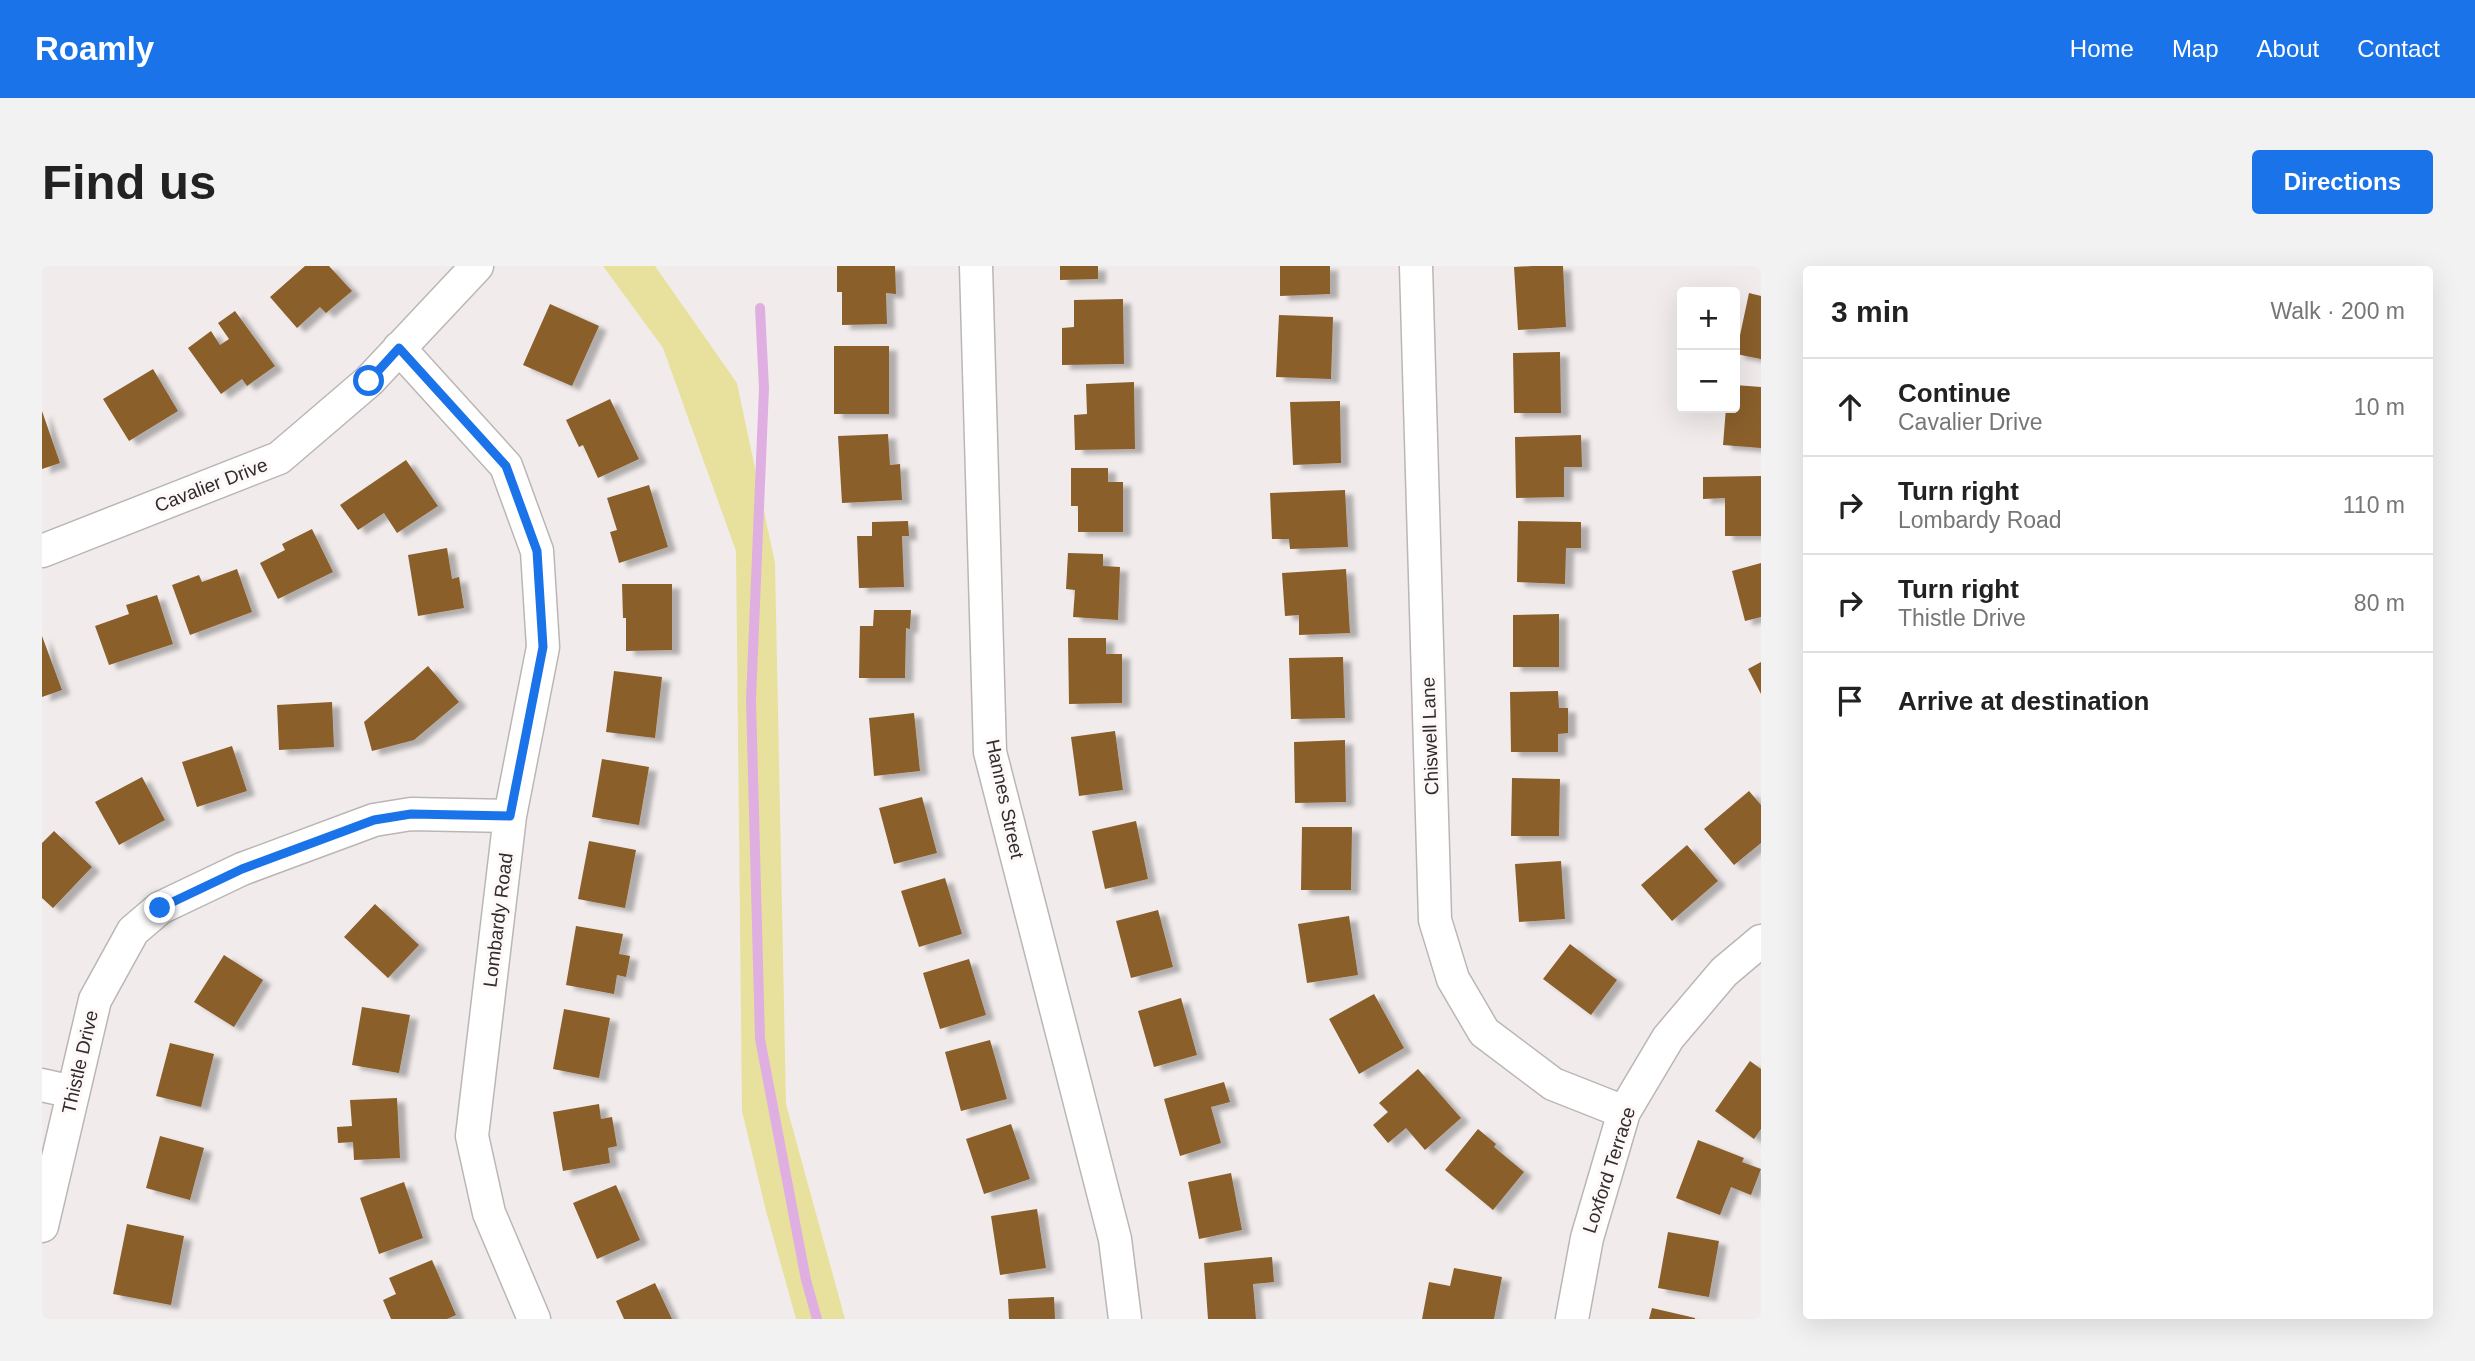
<!DOCTYPE html>
<html lang="en">
<head>
<meta charset="utf-8">
<style>
	body { margin:0; font-family:Helvetica,sans-serif; background:#f2f2f2; color:#222 }
	.controls { position:absolute; right:21px; top:21px; display:grid; overflow:hidden; border-radius:7px; box-shadow:0 7px 28px #0002 }
	.controls button { width:63px; height:63px; display:grid; place-items:center; padding:0; border:0; border-bottom:2px solid #e0e0e0; background:#fff; color:#222; font:35px sans-serif }
	.stop { position:absolute; width:21px; height:21px; margin:-16px; border:5px solid #1a73e8; border-radius:50%; background:#fff }
	.stop.end { background:#1a73e8; border-color:#fff; box-shadow:0 2px 7px #0008 }
	.list { margin:0; padding:0; list-style:none }
	h2 { display:flex; justify-content:space-between; align-items:center; height:91px; margin:0; padding:0 28px; font-size:30px }
	h2 small { font-size:23px; font-weight:400; color:#767676 }
	.list li { display:grid; grid-template-columns:46px 1fr auto; gap:21px; align-items:center; box-sizing:border-box; height:98px; padding:0 28px; border-top:2px solid #e0e0e0 }
	.list b { display:block; font-size:26px; white-space:nowrap }
	.list p { margin:0; font-size:23px; white-space:nowrap; color:#767676 }
	.list em { font-size:23px; font-style:normal; color:#767676 }
	.icon { flex:none; width:38px; height:38px; fill:none; stroke:currentColor; stroke-width:2; stroke-linecap:round; stroke-linejoin:round }
	.map { position:relative; flex:none; width:1719px; height:1053px; overflow:hidden; border-radius:7px }
	header { display:flex; align-items:center; gap:42px; box-sizing:border-box; height:98px; padding:0 35px; background:#1a73e8; color:#fff }
	header strong { font-size:33px }
	nav { display:flex; gap:38px; margin-inline-start:auto; font-size:24px }
	.intro { display:flex; align-items:center; justify-content:space-between; box-sizing:border-box; height:168px; padding:0 42px }
	h1 { margin:0; font-size:49px }
	.button { padding:18px 32px; border-radius:7px; background:#1a73e8; color:#fff; font-size:24px; font-weight:700 }
	main { display:flex; gap:42px; padding:0 42px }
	aside { flex:1; background:#fff; border-radius:7px; box-shadow:0 7px 28px #0002 }
	.map>svg:first-child { display:block }
	.green { fill:#e8e19d }
	.lines { fill:none; stroke-linecap:round; stroke-linejoin:round }
	.stream { stroke:#dfafe2; stroke-width:10 }
	.building { fill:#8a5e2c; filter:url(#shadow) }
	.minor-casing { stroke:#bbb6b5; stroke-width:35 }
	.minor { stroke:#fff; stroke-width:32 }
	.route { stroke:#1a73e8; stroke-width:9 }
	.labels { text-anchor:middle; dominant-baseline:central; stroke-width:7; stroke-linejoin:round; paint-order:stroke }
	.street-label { font-size:19px; fill:#2f2d2d; stroke:#fef9f8 }
</style>
</head>
<body>
<header>
<strong>Roamly</strong>
<nav><a>Home</a><a>Map</a><a>About</a><a>Contact</a></nav>
</header>
<div class="intro"><h1>Find us</h1><a class="button">Directions</a></div>
<main>
<div class="map">
<svg width="1719" height="1053" viewBox="0 0 1719 1053">
	<defs>
		<filter id="shadow"><feDropShadow dx="8" dy="4.5" stdDeviation="2" flood-color="#0004"/></filter>
	</defs>
	<rect width="100%" height="100%" fill="#f1eceb"/>
	<!-- green -->
	<path class="green" d="M561 0H613L695 117 733 297 744 838 803 1053H754L724 945 700 845 694 285 621 82Z"/>
	<g class="lines">
		<!-- stream -->
		<path class="stream" d="M718 42 722 122 709 434 718 773 764 1014 775 1053"/>
	</g>
	<!-- building -->
	<path class="building" d="M263 0H287L310 25 284 47 278 41 255 62 228 31Z
		M795 0H853L854 28 844 27 845 58 800 59V26H795Z
		M1018 0H1056V13L1018 14Z
		M1238 0H1288V28L1238 30Z
		M1491 0H1521L1524 61 1476 64 1472 1Z
		M1707 27 1719 30V93L1694 88Z
		M1081 33 1082 98 1020 99V62L1032 61V34Z
		M508 38 557 60 530 120 481 99Z
		M193 45 233 100 205 120 200 113 179 128 146 82 169 65 178 79 187 73 176 57Z
		M1237 49 1291 51 1289 113 1234 111Z
		M792 80H847V148H792Z
		M1518 86 1519 147H1472L1471 87Z
		M111 103 136 145 87 175 61 133Z
		M1092 116 1093 183 1033 184 1032 149 1045 148 1044 118Z
		M1693 119 1719 121V182L1681 179 1684 142H1693Z
		M568 133 597 193 556 212 541 179 537 181 524 154Z
		M1298 135 1299 197 1251 199 1248 136Z
		M0 145 18 197 0 203Z
		M846 168 848 199 858 198 860 234 800 237 796 170Z
		M1539 169 1540 201H1522V231L1474 232 1473 171Z
		M364 194 396 240 355 267 342 247 316 264 298 239Z
		M1029 202H1066V216H1081V266H1036V240H1029Z
		M1719 210V270H1683V232L1661 233V211Z
		M607 219 626 281 577 297 568 266 575 264 565 232Z
		M1303 224 1306 281 1248 283 1247 273H1230L1228 227Z
		M866 255 867 270H860L862 321 817 322 815 270H830V256Z
		M1476 255 1539 256V282H1524L1523 318 1475 316Z
		M270 263 291 306 236 333 218 297 243 284 240 278Z
		M405 282 410 313 417 311 422 342 376 350 366 289Z
		M1026 287 1061 288V300L1078 301 1076 354 1031 351 1033 324 1024 323Z
		M1719 297V351L1703 355 1690 305Z
		M195 303 210 346 148 369 130 319 157 309 160 316Z
		M1304 303 1308 367 1257 369V349L1243 350 1240 307Z
		M580 318H630V384L584 385V352H581Z
		M115 329 131 378 67 399 53 360 87 348 84 339Z
		M832 344H869L868 363 864 362 863 412H817L818 360H831Z
		M1517 348V401H1471V349Z
		M0 370 20 424 0 431Z
		M1026 372H1064V388H1080V437L1027 438Z
		M1301 391 1303 452 1249 453 1247 392Z
		M1719 396V428L1706 403Z
		M386 400 417 436 372 474 330 485 322 456Z
		M572 405 620 411 613 472 564 466Z
		M1516 425 1517 442H1526V467L1516 468V486H1469L1468 426Z
		M290 436 292 481 237 484 235 439Z
		M872 447 878 505 832 510 827 452Z
		M1073 465 1081 524 1037 530 1029 471Z
		M1303 474 1304 536 1253 537 1252 476Z
		M190 480 205 525 155 541 140 496Z
		M560 493 607 501 597 559 550 551Z
		M100 511 123 554 77 579 53 536Z
		M1470 512 1518 513 1517 570H1469Z
		M1707 525 1719 539V577L1692 599 1662 563Z
		M880 531 895 587 852 598 837 542Z
		M1094 555 1106 613 1063 623 1050 565Z
		M1260 561H1310L1309 624H1259Z
		M12 565 50 601 11 642 0 632V577Z
		M547 575 594 584 583 642 536 633Z
		M1645 579 1676 615 1630 655 1599 619Z
		M1519 595 1523 653 1477 656 1473 598Z
		M903 612 920 668 877 681 859 625Z
		M333 638 377 679 346 712 302 671Z
		M1116 644 1131 701 1089 712 1074 655Z
		M1307 650 1316 709 1265 717 1256 658Z
		M534 660 581 668 577 688 588 690 584 711 575 709 572 728 524 719Z
		M1528 678 1575 714 1549 749 1501 713Z
		M182 689 221 714 192 761 152 736Z
		M927 693 944 749 898 763 881 707Z
		M1332 728 1362 782 1317 808 1287 753Z
		M1139 732 1155 789 1112 801 1096 745Z
		M320 741 368 749 357 807 310 799Z
		M522 743 568 752 557 812 511 803Z
		M948 774 965 833 919 845 903 786Z
		M128 777 172 788 159 841 114 830Z
		M1708 795 1719 803V863L1712 873 1673 845Z
		M1376 803 1419 852 1383 884 1364 862 1346 877 1331 859 1346 846 1337 837Z
		M1182 816 1188 836 1169 841 1179 877 1138 890 1122 833Z
		M355 832 358 892 312 894 311 876 296 877 295 861 310 860 308 834Z
		M557 838 559 853 570 851 575 880 566 882 568 897 521 905 511 846Z
		M969 858 988 913 942 928 924 873Z
		M1436 863 1454 878 1452 881 1482 906 1451 944 1403 904Z
		M118 870 162 882 148 934 104 922Z
		M1656 874 1702 892 1700 896 1719 903 1709 929 1689 921 1678 949 1634 932Z
		M1189 907 1200 964 1157 973 1146 916Z
		M362 916 381 972 337 988 318 932Z
		M574 919 598 974 555 993 531 937Z
		M995 943 1004 1002 958 1009 949 950Z
		M85 958 142 970 129 1039 71 1028Z
		M1626 966 1677 975 1667 1031 1616 1022Z
		M1230 991 1232 1016 1211 1018 1214 1053H1166L1162 997Z
		M390 994 414 1049 405 1053H349L341 1034 354 1028 347 1012Z
		M1412 1002 1460 1011 1452 1053H1380L1387 1016 1408 1020Z
		M613 1017 630 1053H582L574 1035Z
		M1012 1031 1013 1053H967L966 1033Z
		M1610 1042 1653 1052V1053H1607Z"/>
	<g class="lines">
		<!-- minor casing -->
		<g class="minor-casing">
			<path id="minor" d="M934 0 948 486 1073 973 1083 1053
				M1374 0 1393 654 1411 713 1442 766 1511 818 1582 846
				M357 82 464 200 495 285 501 381 468 550 430 870 447 947 492 1053
				M0 285 237 192 327 115 435 0
				M0 819 31 826
				M0 960 53 734 91 665 118 642 200 603 332 554 369 548 468 550
				M1530 1053 1545 972 1582 846 1626 772 1682 706 1719 675"/>
		</g>
		<!-- minor -->
		<use href="#minor" class="minor"/>
	</g>
	<g class="lines">
		<!-- route -->
		<path class="route" d="M118 642 200 603 332 554 369 548 468 550 501 381 495 285 464 200 357 82 327 115"/>
	</g>
	<g class="labels">
		<!-- street labels -->
		<g class="street-label">
			<text transform="translate(169 219) rotate(-21)">Cavalier Drive</text>
			<text transform="translate(1388 470) rotate(-92)">Chiswell Lane</text>
			<text transform="translate(963 533) rotate(78)">Hannes Street</text>
			<text transform="translate(456 654) rotate(-83)">Lombardy Road</text>
			<text transform="translate(38 796) rotate(-77)">Thistle Drive</text>
			<text transform="translate(1567 904) rotate(-72)">Loxford Terrace</text>
		</g>
	</g>
</svg>
<div class="controls">
<button>+</button>
<button>−</button>
</div>
<div class="stop" style="left:327px;top:115px"></div>
<div class="stop end" style="left:118px;top:642px"></div>
</div>
<aside>
<h2>3 min<small>Walk · 200 m</small></h2>
<ul class="list">
<li><svg class="icon" aria-label="ahead" viewBox="0 0 24 24"><path d="M12 20V5M6 11l6-6 6 6"/></svg><div><b>Continue</b><p>Cavalier Drive</p></div><em>10 m</em></li>
<li><svg class="icon" aria-label="right" viewBox="0 0 24 24"><path d="M7 20v-9h11M14 6l5 5-5 5"/></svg><div><b>Turn right</b><p>Lombardy Road</p></div><em>110 m</em></li>
<li><svg class="icon" aria-label="right" viewBox="0 0 24 24"><path d="M7 20v-9h11M14 6l5 5-5 5"/></svg><div><b>Turn right</b><p>Thistle Drive</p></div><em>80 m</em></li>
<li><svg class="icon" aria-label="arrive" viewBox="0 0 24 24"><path d="M6 21V4h12l-3 4 3 4H6"/></svg><div><b>Arrive at destination</b></div></li>
</ul>
</aside>
</main>
</body>
</html>
